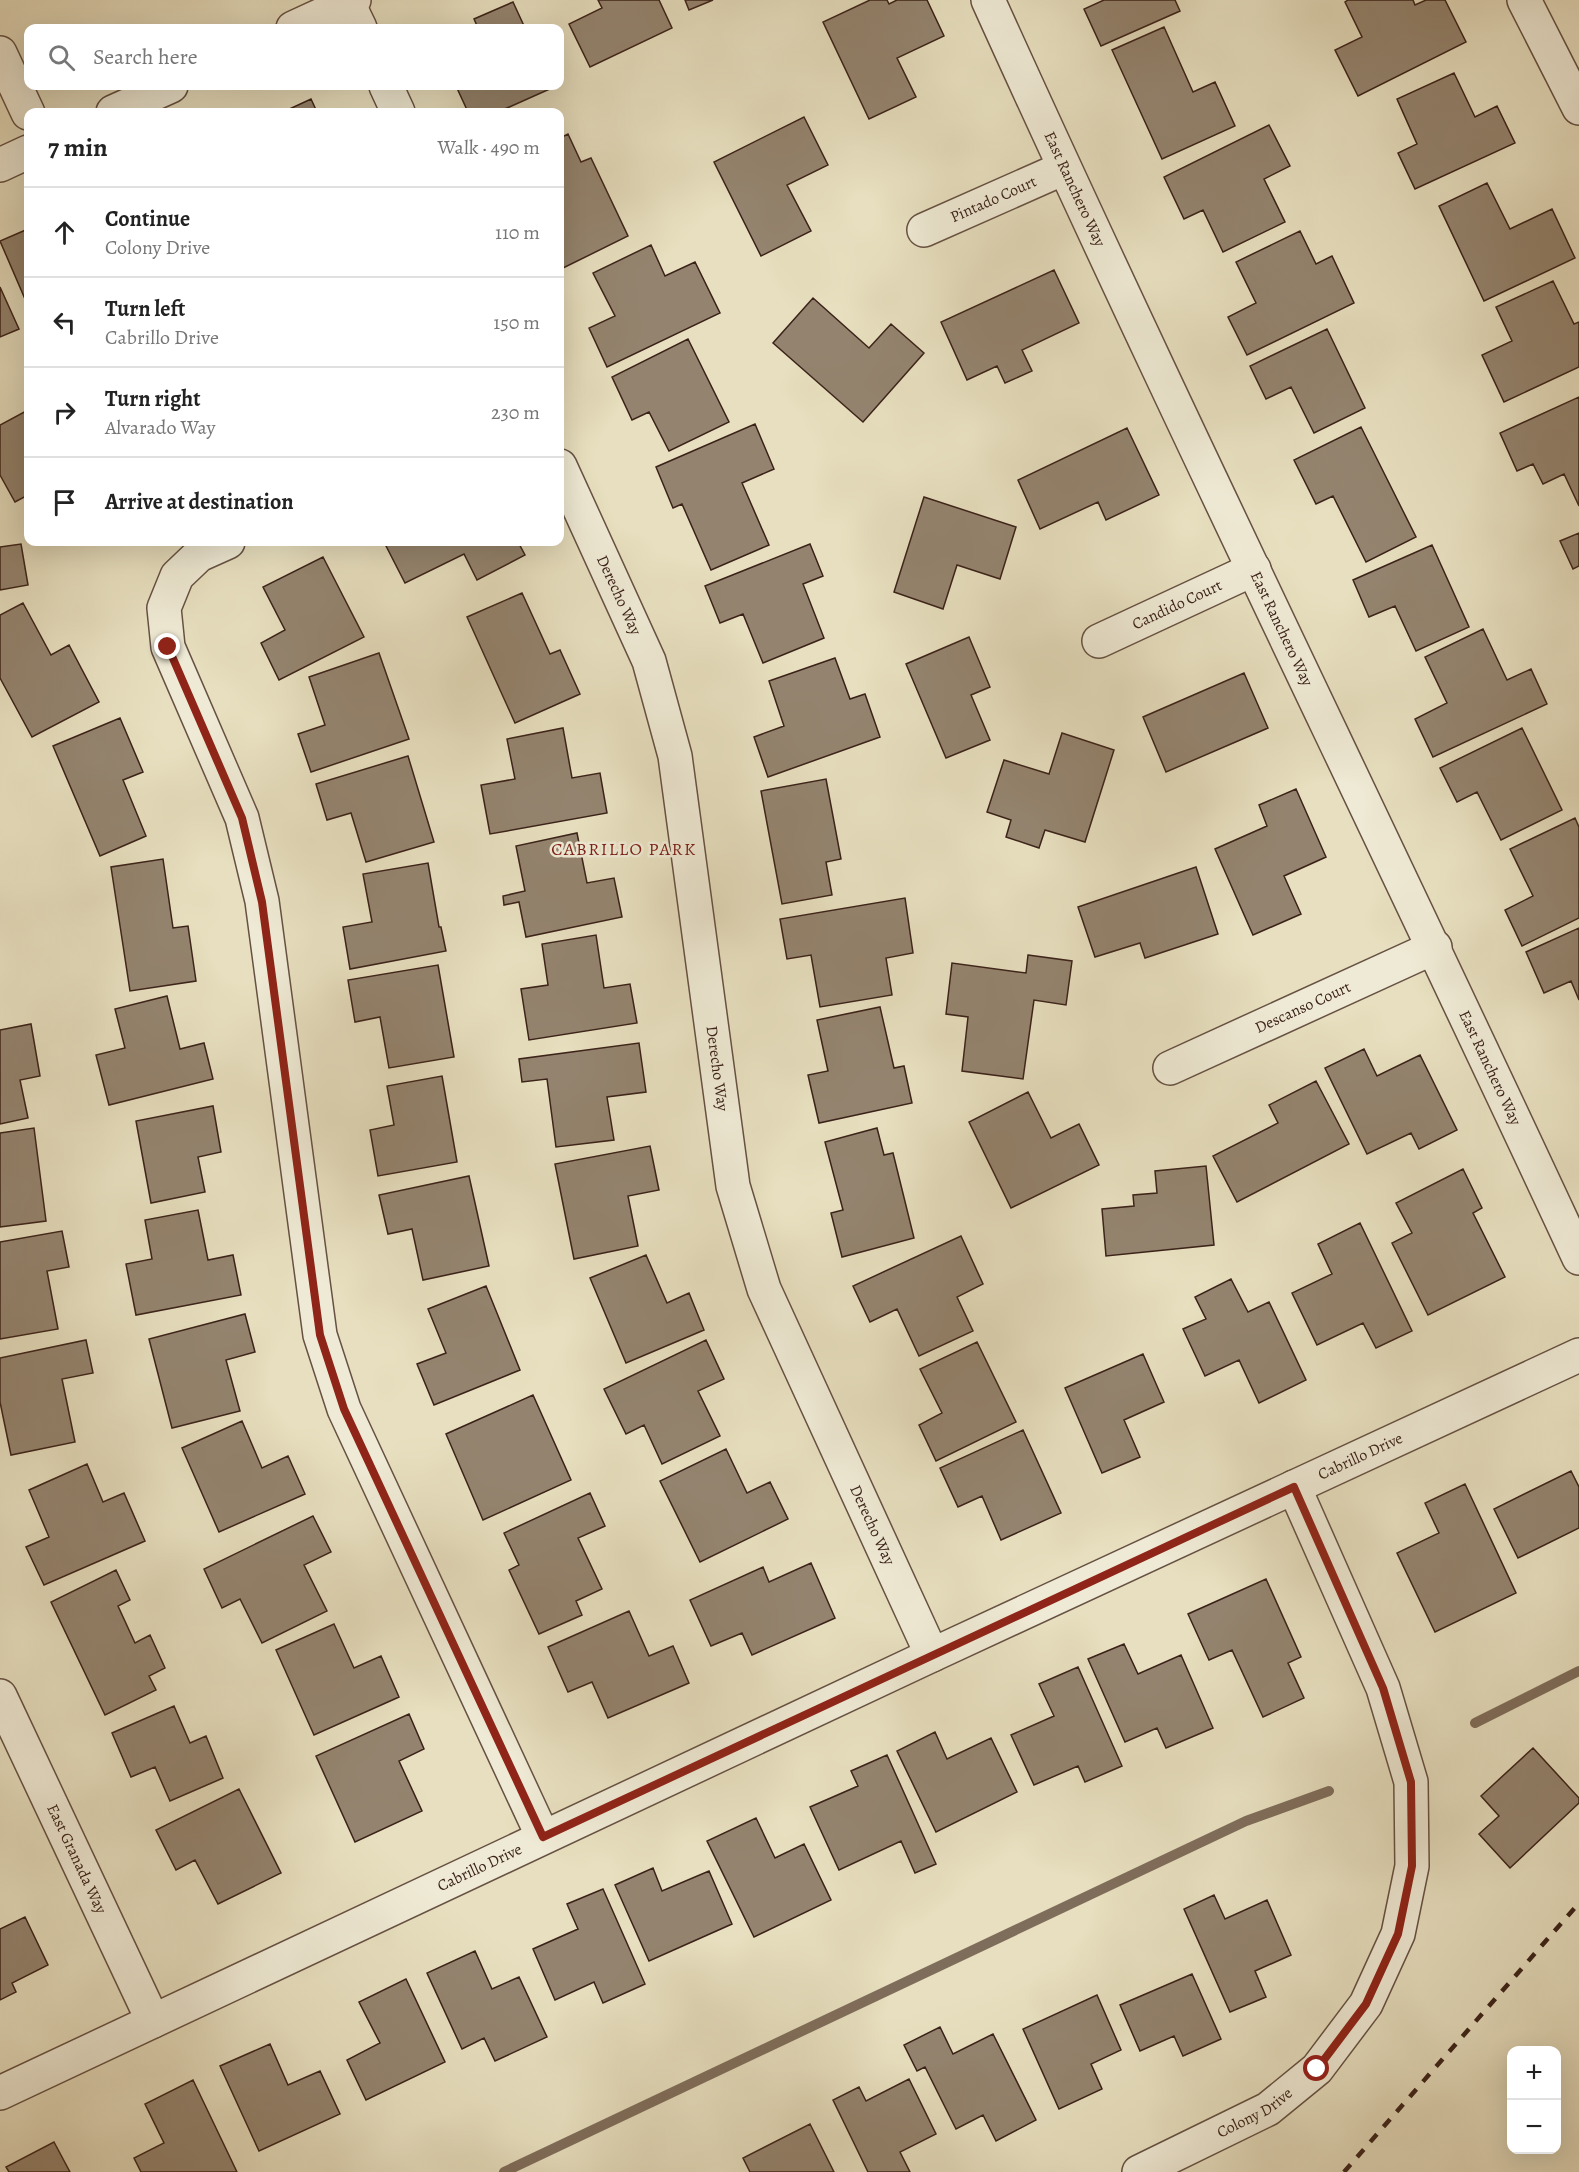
<!DOCTYPE html>
<html lang="en">
<head>
<meta charset="utf-8">
<style>
	body { margin:0; font-family:Alegreya,serif; background:#f2f2f2; color:#222 }
	.controls { position:absolute; right:18px; bottom:18px; display:grid; overflow:hidden; border-radius:12px; box-shadow:0 6px 24px #0002 }
	.controls button { width:54px; height:54px; display:grid; place-items:center; padding:0; border:0; border-bottom:2px solid #e0e0e0; background:#fff; color:#222; font:30px sans-serif }
	.stop { position:absolute; width:18px; height:18px; margin:-14px; border:4px solid #8f2418; border-radius:50%; background:#fff }
	.stop.end { background:#8f2418; border-color:#fff; box-shadow:0 2px 6px #0008 }
	.list { margin:0; padding:0; list-style:none }
	h2 { display:flex; justify-content:space-between; align-items:center; height:78px; margin:0; padding:0 24px; font-size:26px }
	h2 small { font-size:20px; font-weight:400; color:#767676 }
	.list li { display:grid; grid-template-columns:39px 1fr auto; gap:18px; align-items:center; box-sizing:border-box; height:90px; padding:0 24px; border-top:2px solid #e0e0e0 }
	.list b { display:block; font-size:22px; white-space:nowrap }
	.list p { margin:0; font-size:20px; white-space:nowrap; color:#767676 }
	.list em { font-size:20px; font-style:normal; color:#767676 }
	.icon { flex:none; width:33px; height:33px; fill:none; stroke:currentColor; stroke-width:2; stroke-linecap:round; stroke-linejoin:round }
	.map { position:relative; flex:none; width:1579px; height:2172px; overflow:hidden }
	.search { position:absolute; background:#fff; box-shadow:0 6px 24px #0002; left:24px; top:24px; width:540px; height:66px; display:flex; align-items:center; gap:15px; box-sizing:border-box; padding:0 21px; border-radius:12px; color:#767676; font-size:22px }
	.panel { position:absolute; background:#fff; box-shadow:0 6px 24px #0002; left:24px; top:108px; width:540px; height:438px; border-radius:12px }
	.map>svg:first-child { display:block }
	.lines { fill:none; stroke-linecap:round; stroke-linejoin:round }
	.stream { stroke:#7f6d5b; stroke-width:10 }
	.building { fill:#94846f; stroke:#3b2219; stroke-width:1.5 }
	.street-casing { stroke:#665142; stroke-width:36 }
	.street { stroke:#efead5; stroke-width:33 }
	.rail { stroke:#3b2219; stroke-width:4.5; stroke-dasharray:10 10; stroke-linecap:butt }
	.route { stroke:#8f2418; stroke-width:8 }
	.labels { text-anchor:middle; dominant-baseline:central; stroke-width:5; stroke-linejoin:round; paint-order:stroke }
	.street-label { font-size:16px; fill:#3b2219; stroke:#efead5 }
	.neighbourhood-label { font-size:18px; letter-spacing:1.5px; fill:#7a1f14; stroke:#efead5 }
</style>
</head>
<body>
<div class="map">
<svg width="1579" height="2172" viewBox="0 0 1579 2172">
	<rect width="100%" height="100%" fill="#e7dfbf"/>
	<filter id="stains"><feTurbulence type="fractalNoise" baseFrequency=".00333" numOctaves="4"/><feColorMatrix values="0 0 0 0 .2 0 0 0 0 .09 0 0 0 0 .02 0 0 0 .5 -.17"/></filter>
	<radialGradient id="worn" r=".72"><stop offset=".6" stop-color="#630" stop-opacity="0"/><stop offset="1" stop-color="#630" stop-opacity=".3"/></radialGradient>
	<g class="lines">
		<!-- stream -->
		<path class="stream" d="M1475 1723 1579 1671
			M504 2172 1246 1821 1329 1791"/>
	</g>
	<!-- building -->
	<path class="building" d="M598 0H659L672 28 590 67 569 24 602 8Z
		M685 0H713L689 10Z
		M870 0H887L889 4 897 0H927L944 36 897 58 916 97 869 119 823 22Z
		M1104 0H1175L1180 11 1101 46 1084 9Z
		M1348 0H1413L1415 5 1426 0H1445L1466 42 1358 96 1335 50 1362 37 1345 2Z
		M513 2 525 28H478L474 19Z
		M1164 27 1193 92 1215 82 1235 126 1162 159 1112 50Z
		M1454 73 1475 117 1497 106 1515 143 1415 189 1398 153 1417 144 1397 99Z
		M456 86H550L552 88 498 112H468Z
		M311 99 317 112H283Z
		M804 117 828 165 787 185 811 231 761 256 714 162Z
		M1269 125 1290 166 1264 179 1285 222 1223 252 1203 210 1184 219 1164 177Z
		M568 134 581 162 591 158 628 236 561 269 560 138Z
		M1487 183 1510 229 1552 209 1575 258 1484 301 1439 206Z
		M28 229V306L0 241Z
		M1300 231 1316 264 1332 256 1354 303 1247 355 1228 317 1256 303 1236 262Z
		M651 245 665 276 695 262 720 313 607 367 589 328 615 316 593 273Z
		M1054 270 1079 323 1022 350 1032 371 1005 383 997 366 967 380 941 322Z
		M1553 281 1574 324 1579 322V367L1504 402 1482 355 1512 341 1496 307Z
		M0 287 19 329 0 337Z
		M813 298 869 348 891 324 924 353 863 422 773 343Z
		M1327 329 1365 408 1314 433 1291 387 1266 399 1250 366Z
		M688 339 729 422 669 451 649 412 632 420 612 377Z
		M1579 397V506L1564 474 1543 484 1533 464 1517 471 1500 433Z
		M28 410V495L15 502 0 475V425Z
		M755 424 774 469 742 483 769 545 711 570 682 504 673 508 656 467Z
		M1361 427 1416 537 1366 562 1333 496 1316 504 1294 460Z
		M1127 428 1159 495 1106 520 1098 502 1040 529 1018 480Z
		M924 497 1016 527 1000 579 957 565 943 609 894 592Z
		M1579 533V566L1573 569 1560 541Z
		M384 542H518L525 555 477 580 464 554 405 583Z
		M21 544 28 585 0 590V547Z
		M810 544 823 576 803 584 824 638 763 663 743 614 720 623 705 586Z
		M1432 545 1469 627 1416 651 1395 606 1369 617 1353 580Z
		M323 557 364 637 279 680 261 643 285 630 263 587Z
		M522 593 550 654 560 650 580 694 515 723 467 617Z
		M23 603 51 655 69 645 99 702 32 737 0 678V615Z
		M1483 629 1507 680 1531 669 1547 704 1433 757 1415 719 1447 703 1425 657Z
		M969 637 990 687 971 695 990 740 946 758 906 664Z
		M379 653 409 739 311 772 298 734 325 725 309 677Z
		M835 658 850 699 865 694 880 737 768 777 754 737 784 726 769 681Z
		M1244 673 1268 728 1166 772 1143 717Z
		M120 718 143 772 123 780 146 836 100 856 53 746Z
		M563 728 572 778 600 773 607 813 490 834 481 785 515 779 507 739Z
		M1522 728 1562 810 1501 840 1477 792 1457 802 1440 768Z
		M1062 733 1114 750 1085 842 1045 830 1039 848 1006 837 1011 820 987 812 1004 760 1049 774Z
		M408 756 434 842 366 862 351 813 327 820 316 784Z
		M826 779 841 859 826 862 832 895 782 904 761 791Z
		M1296 789 1326 857 1284 876 1301 914 1253 935 1215 849 1267 826 1259 805Z
		M1575 818 1579 827V918L1522 946 1505 910 1533 896 1510 849Z
		M577 833 587 883 614 878 622 917 526 937 519 902 504 905 503 896 525 891 516 846Z
		M163 859 173 928 188 926 196 981 130 991 111 867Z
		M428 863 439 927H441L446 951 350 969 343 927 372 922 363 874Z
		M1196 867 1218 934 1145 958 1140 943 1095 957 1078 907Z
		M905 898 913 953 886 958 892 995 820 1007 811 955 787 959 780 919Z
		M1579 928V1000L1571 981 1544 993 1526 952Z
		M596 935 604 988 630 984 637 1023 529 1040 521 989 548 985 542 944Z
		M1028 955 1072 961 1066 1005 1034 1000 1023 1079 962 1071 968 1017 946 1014 952 963 1026 973Z
		M438 965 454 1057 389 1068 380 1017 355 1022 348 980Z
		M167 996 180 1049 204 1043 213 1079 109 1105 96 1055 125 1048 115 1009Z
		M880 1007 894 1068 904 1066 912 1103 819 1123 808 1075 828 1071 817 1020Z
		M31 1024 40 1076 20 1080 28 1118 0 1124V1030Z
		M639 1043 646 1092 607 1097 614 1140 556 1147 547 1079 522 1082 519 1059Z
		M1364 1049 1377 1076 1420 1055 1457 1130 1419 1149 1411 1133 1367 1154 1325 1068Z
		M442 1076 457 1162 378 1176 370 1130 394 1125 387 1086Z
		M1316 1081 1349 1144 1237 1202 1213 1156 1278 1123 1269 1105Z
		M1028 1092 1051 1138 1079 1124 1099 1165 1011 1208 969 1122Z
		M213 1106 221 1152 198 1157 205 1192 151 1203 136 1121Z
		M34 1128 46 1221 0 1227V1133Z
		M877 1128 884 1155 893 1153 914 1238 842 1257 831 1213 843 1210 825 1142Z
		M650 1146 659 1190 628 1196 638 1246 574 1259 555 1164Z
		M1206 1166 1214 1245 1106 1256 1102 1209 1134 1206 1133 1195 1157 1193 1155 1171Z
		M1463 1169 1482 1208 1473 1213 1505 1277 1428 1315 1392 1243 1412 1233 1396 1203Z
		M469 1176 489 1266 423 1280 412 1229 388 1234 379 1195Z
		M198 1210 208 1260 233 1255 241 1295 136 1315 126 1264 152 1259 145 1220Z
		M1360 1223 1412 1331 1376 1348 1363 1323 1317 1345 1292 1293 1332 1274 1318 1244Z
		M62 1231 69 1267 47 1271 58 1329 0 1339V1242Z
		M961 1236 983 1284 957 1297 973 1331 919 1356 897 1309 870 1322 853 1286Z
		M646 1255 667 1303 689 1293 704 1330 626 1363 590 1278Z
		M1231 1279 1248 1312 1269 1302 1306 1380 1259 1403 1239 1360 1205 1376 1183 1329 1206 1319 1195 1297Z
		M486 1286 520 1370 434 1405 417 1364 446 1353 428 1309Z
		M245 1314 255 1352 226 1360 240 1411 172 1428 149 1339Z
		M86 1340 93 1373 62 1379 75 1442 11 1455 0 1402V1358Z
		M706 1340 724 1379 698 1391 720 1436 662 1464 644 1425 626 1434 604 1389Z
		M977 1342 1016 1422 936 1461 919 1425 942 1413 920 1369Z
		M1143 1354 1164 1402 1124 1420 1140 1457 1102 1473 1065 1388Z
		M533 1395 571 1480 483 1520 446 1434Z
		M242 1421 262 1468 288 1456 305 1494 219 1532 182 1448Z
		M1023 1430 1061 1513 1001 1540 982 1496 958 1507 940 1468Z
		M726 1449 747 1493 770 1482 788 1519 700 1562 660 1481Z
		M87 1464 103 1502 124 1493 145 1541 44 1585 26 1547 49 1537 29 1490Z
		M1571 1471 1579 1487V1528L1518 1558 1494 1509Z
		M1465 1484 1516 1593 1435 1632 1397 1553 1439 1533 1425 1503Z
		M590 1493 605 1526 578 1538 602 1589 576 1601 582 1615 539 1634 509 1570 519 1565 504 1533Z
		M313 1516 331 1552 304 1565 327 1611 262 1643 240 1599 222 1608 204 1569Z
		M811 1563 835 1618 752 1655 742 1633 711 1646 690 1600 763 1567 769 1582Z
		M116 1570 130 1600 118 1606 135 1643 150 1635 165 1668 149 1676 156 1690 105 1715 51 1602Z
		M1266 1579 1301 1657 1288 1663 1304 1698 1263 1717 1232 1650 1209 1660 1188 1614Z
		M629 1611 649 1656 673 1646 689 1683 608 1718 592 1682 568 1692 548 1647Z
		M334 1624 354 1668 381 1656 399 1697 314 1735 276 1650Z
		M1124 1644 1138 1674 1181 1655 1213 1728 1166 1748 1157 1728 1125 1742 1088 1659Z
		M1078 1667 1122 1766 1085 1782 1078 1766 1034 1785 1011 1735 1054 1716 1039 1684Z
		M174 1706 190 1743 206 1736 223 1778 170 1801 155 1767 131 1777 112 1733Z
		M409 1714 424 1749 399 1761 422 1811 355 1842 316 1756Z
		M935 1732 947 1759 991 1738 1017 1792 936 1832 897 1751Z
		M1533 1748 1579 1798V1803L1510 1868 1479 1834 1499 1816 1481 1796Z
		M887 1755 936 1864 915 1873 901 1841 839 1870 810 1807 858 1786 851 1771Z
		M239 1789 281 1873 218 1904 195 1860 176 1870 156 1830Z
		M756 1818 775 1858 804 1844 831 1900 754 1937 707 1841Z
		M653 1868 662 1891 709 1871 732 1924 649 1961 615 1885Z
		M603 1889 645 1984 603 2003 594 1982 555 2000 533 1949 578 1929 567 1904Z
		M1214 1895 1225 1919 1267 1900 1291 1955 1255 1971 1266 1997 1230 2012 1184 1909Z
		M25 1917 48 1965 12 1983 16 1992 0 2000V1929Z
		M475 1951 492 1989 519 1977 547 2037 495 2061 484 2038 462 2049 427 1973Z
		M1192 1974 1221 2039 1183 2056 1174 2036 1140 2051 1120 2005Z
		M406 1979 445 2062 366 2100 347 2060 380 2043 359 2002Z
		M1097 1995 1121 2050 1091 2064 1102 2089 1059 2109 1023 2029Z
		M940 2027 953 2054 993 2034 1036 2120 996 2141 983 2115 956 2129 925 2067 917 2071 904 2045Z
		M270 2044 288 2085 320 2071 340 2114 259 2151 220 2066Z
		M909 2079 936 2134 900 2152 910 2172H868L833 2100 859 2087 866 2101Z
		M193 2080 237 2172H141L134 2158 164 2143 145 2104Z
		M810 2124 834 2172H750L743 2158Z
		M54 2142 70 2172H9L6 2167Z"/>
	<g class="lines">
		<!-- street casing -->
		<g class="street-casing">
			<g id="street">
				<path id="s1" d="M988 0C1179 422 1384 838 1579 1258"/>
				<path d="M1524 0 1579 108"/>
				<path d="M348 3 360 28"/>
				<path d="M293 28 354 0"/>
				<path d="M0 53 28 113"/>
				<path d="M386 86 398 112"/>
				<path d="M113 112 171 86"/>
				<path d="M0 165 28 152"/>
				<path id="s2" d="M924 230 1064 168"/>
				<path id="s3" d="M560 466 649 661 675 756 733 1186 764 1289 932 1655"/>
				<path d="M228 542 199 555 177 576 164 608 168 647 242 818 262 901 320 1335 344 1409 543 1837"/>
				<path id="s4" d="M1099 641 1254 569"/>
				<path id="s5" d="M1170 1068 1435 947"/>
				<path id="s6" d="M0 1696 153 2021"/>
				<path id="s7" d="M0 2093 932 1655 1579 1355"/>
				<path id="s8" d="M1139 2172 1268 2109 1317 2069 1366 2004 1398 1934 1412 1866 1411 1782 1383 1688 1294 1487"/>
			</g>
		</g>
		<!-- street -->
		<use href="#street" class="street"/>
		<!-- rail -->
		<path class="rail" d="M1344 2172 1579 1903"/>
	</g>
	<g class="lines">
		<!-- route -->
		<path class="route" d="M168 647 242 818 262 902 320 1335 344 1409 543 1837 1294 1487 1383 1688 1411 1782 1412 1866 1398 1934 1366 2004 1317 2069"/>
	</g>
	<g class="labels">
		<!-- street labels -->
		<g class="street-label">
			<text stroke="none"><textPath href="#s1" startOffset="208">East Ranchero Way</textPath></text>
			<text stroke="none"><textPath href="#s2" startOffset="76">Pintado Court</textPath></text>
			<text stroke="none"><textPath href="#s3" startOffset="142">Derecho Way</textPath></text>
			<text stroke="none"><textPath href="#s4" startOffset="86">Candido Court</textPath></text>
			<text stroke="none"><textPath href="#s1" startOffset="694">East Ranchero Way</textPath></text>
			<text stroke="none"><textPath href="#s5" startOffset="146">Descanso Court</textPath></text>
			<text stroke="none"><textPath href="#s3" startOffset="628">Derecho Way</textPath></text>
			<text stroke="none"><textPath href="#s1" startOffset="1180">East Ranchero Way</textPath></text>
			<text stroke="none"><textPath href="#s7" startOffset="1502">Cabrillo Drive</textPath></text>
			<text stroke="none"><textPath href="#s3" startOffset="1114">Derecho Way</textPath></text>
			<text stroke="none"><textPath href="#s6" startOffset="180">East Granada Way</textPath></text>
			<text stroke="none"><textPath href="#s7" startOffset="530">Cabrillo Drive</textPath></text>
			<text stroke="none"><textPath href="#s8" startOffset="130">Colony Drive</textPath></text>
		</g>
		<!-- neighbourhood labels -->
		<g class="neighbourhood-label">
			<text x="624" y="849">CABRILLO PARK</text>
		</g>
	</g>
	<rect width="100%" height="100%" filter="url(#stains)"/>
	<rect width="100%" height="100%" fill="url(#worn)"/>
</svg>
<div class="controls">
<button>+</button>
<button>−</button>
</div>
<div class="stop" style="left:1317px;top:2069px"></div>
<div class="stop end" style="left:168px;top:647px"></div>
<div class="search"><svg class="icon" aria-label="search" viewBox="0 0 24 24"><circle cx="10" cy="10" r="6"/><path d="M15 15l6 6"/></svg>Search here</div>
<section class="panel">
<h2>7 min<small>Walk · 490 m</small></h2>
<ul class="list">
<li><svg class="icon" aria-label="ahead" viewBox="0 0 24 24"><path d="M12 20V5M6 11l6-6 6 6"/></svg><div><b>Continue</b><p>Colony Drive</p></div><em>110 m</em></li>
<li><svg class="icon" aria-label="left" viewBox="0 0 24 24"><path d="M17 20v-9H6M10 6l-5 5 5 5"/></svg><div><b>Turn left</b><p>Cabrillo Drive</p></div><em>150 m</em></li>
<li><svg class="icon" aria-label="right" viewBox="0 0 24 24"><path d="M7 20v-9h11M14 6l5 5-5 5"/></svg><div><b>Turn right</b><p>Alvarado Way</p></div><em>230 m</em></li>
<li><svg class="icon" aria-label="arrive" viewBox="0 0 24 24"><path d="M6 21V4h12l-3 4 3 4H6"/></svg><div><b>Arrive at destination</b></div></li>
</ul>
</section>
</div>
</body>
</html>
